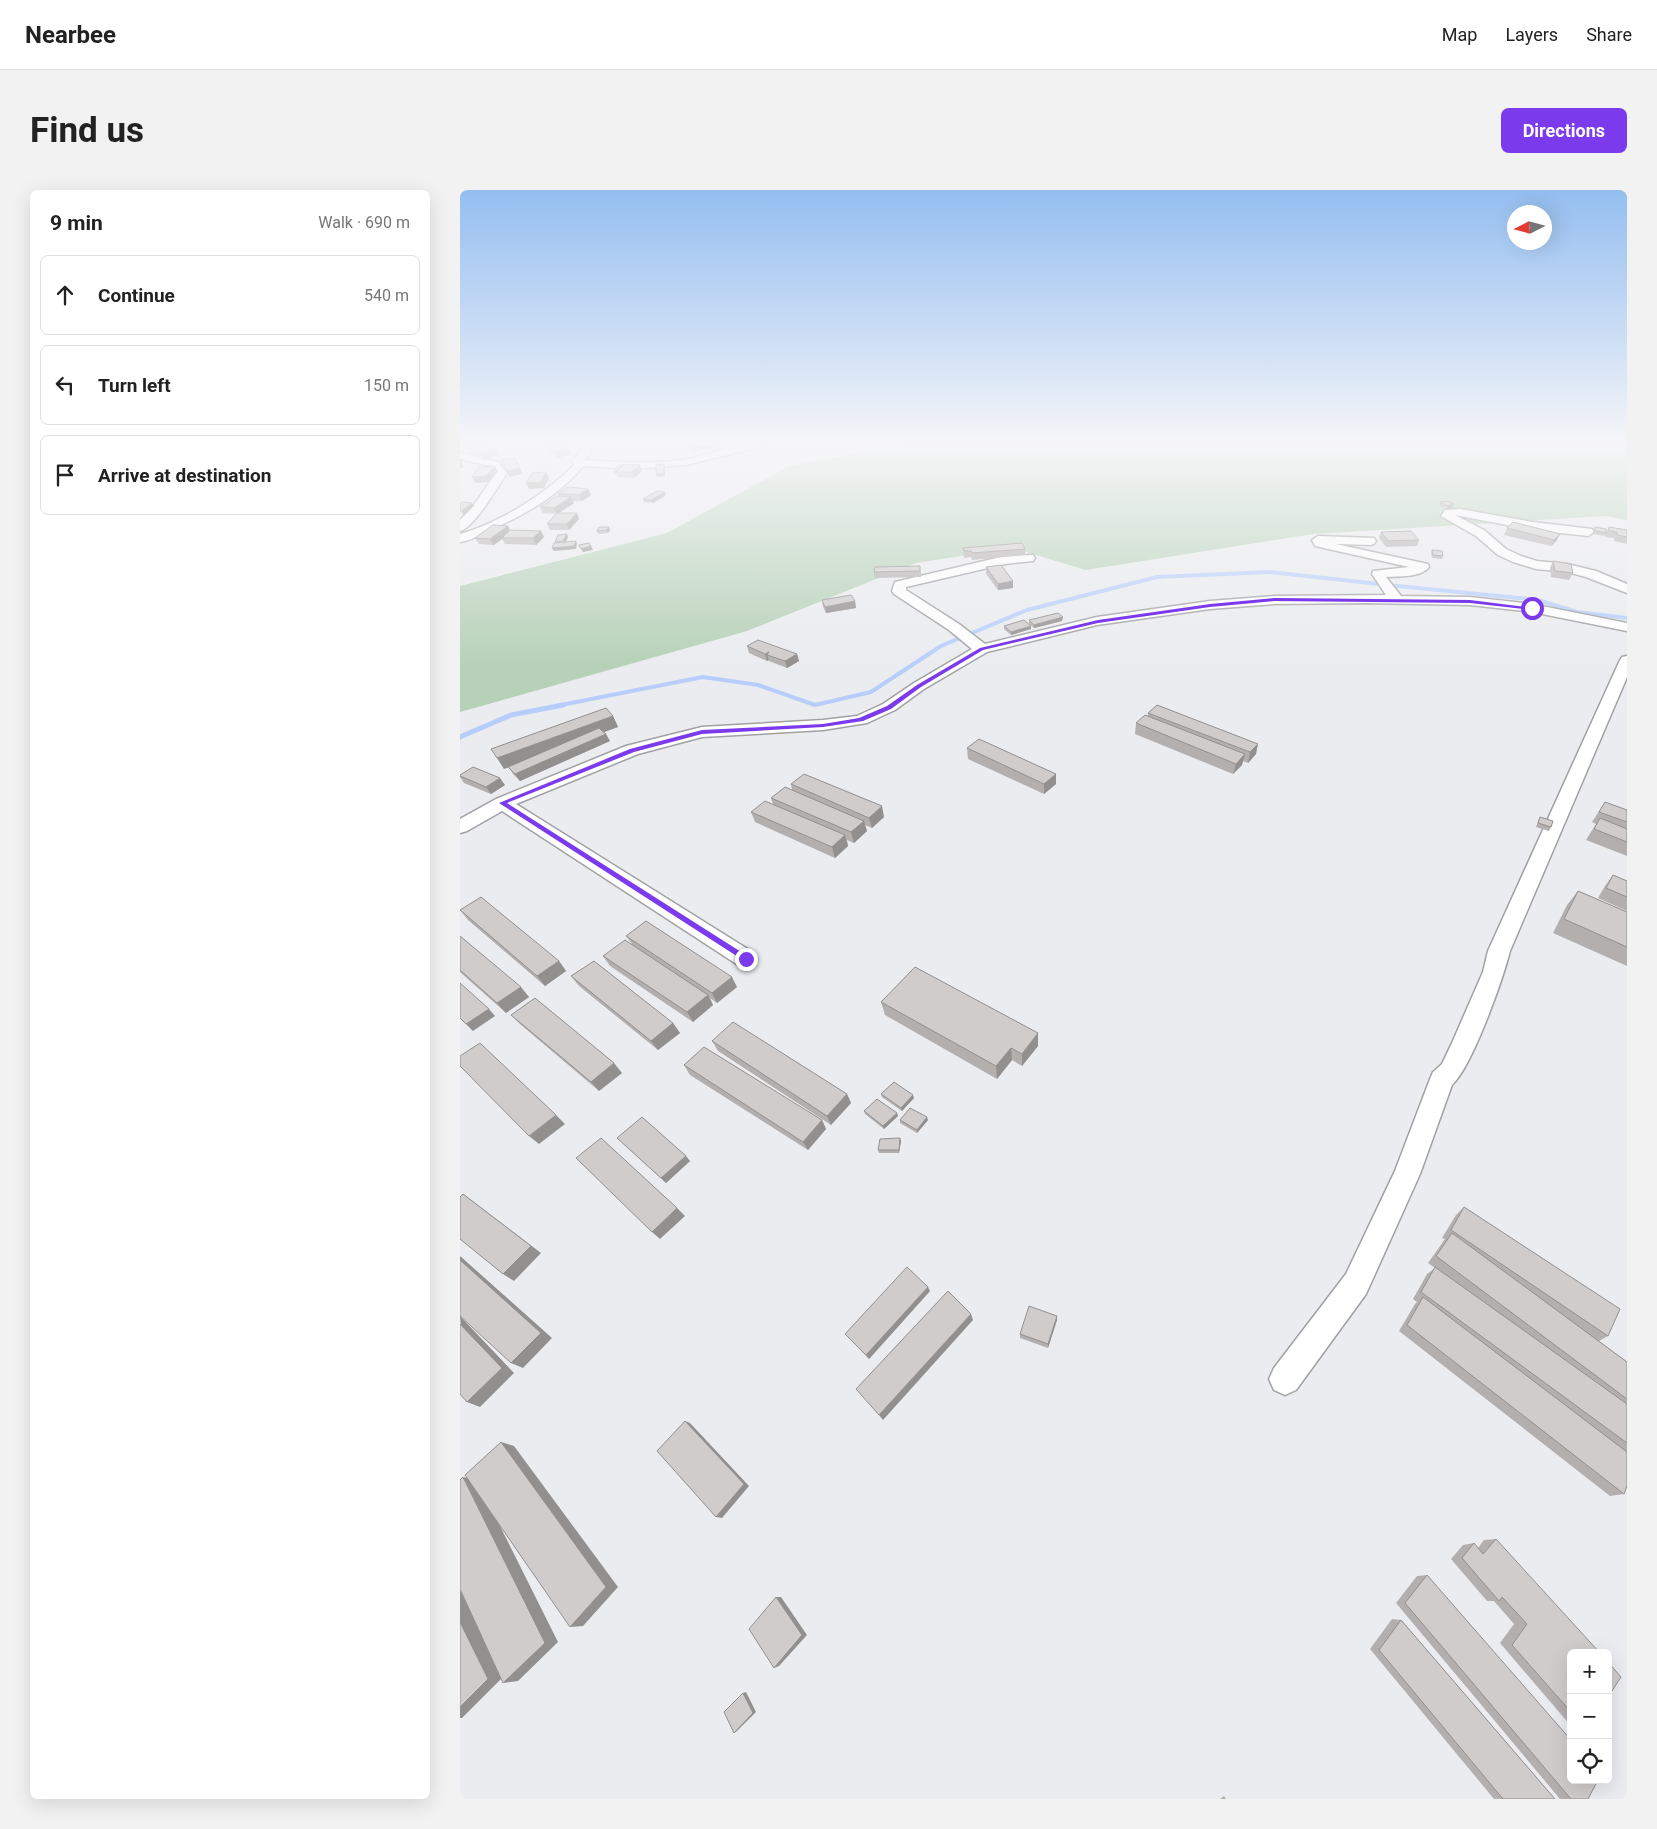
<!DOCTYPE html>
<html lang="en">
<head>
<meta charset="utf-8">
<style>
	body { margin:0; font-family:Roboto,sans-serif; background:#f2f2f2; color:#222 }
	.controls { position:absolute; right:15px; bottom:15px; display:grid; overflow:hidden; border-radius:8px; box-shadow:0 5px 20px #0002 }
	.controls button { width:45px; height:45px; display:grid; place-items:center; padding:0; border:0; border-bottom:1px solid #e0e0e0; background:#fff; color:#222; font:25px sans-serif }
	.compass { position:absolute; left:1047px; top:15px; width:45px; height:45px; border-radius:50%; background:#fff; box-shadow:0 5px 20px #0002; rotate:264deg }
	.stop { position:absolute; width:15px; height:15px; margin:-11px; border:4px solid #7c3aed; border-radius:50%; background:#fff }
	.stop.end { background:#7c3aed; border-color:#fff; box-shadow:0 1px 5px #0008 }
	.list { margin:0; padding:0; list-style:none }
	h2 { display:flex; justify-content:space-between; align-items:center; height:65px; margin:0; padding:0 20px; font-size:21px }
	h2 small { font-size:16px; font-weight:400; color:#767676 }
	.list li { display:grid; grid-template-columns:32px 1fr auto; gap:15px; align-items:center; box-sizing:border-box; height:80px; margin:0 10px 10px; padding:0 10px; border:1px solid #e0e0e0; border-radius:8px }
	.list b { display:block; font-size:19px; white-space:nowrap }
	.list em { font-size:16px; font-style:normal; color:#767676 }
	.icon { flex:none; width:28px; height:28px; fill:none; stroke:currentColor; stroke-width:2; stroke-linecap:round; stroke-linejoin:round }
	.map { position:relative; flex:none; width:1167px; height:1609px; overflow:hidden; border-radius:8px }
	header { display:flex; align-items:center; gap:30px; box-sizing:border-box; height:70px; padding:0 25px; background:#fff; border-bottom:1px solid #e0e0e0 }
	header strong { font-size:24px }
	nav { display:flex; gap:28px; margin-inline-start:auto; font-size:18px }
	.intro { display:flex; align-items:center; justify-content:space-between; box-sizing:border-box; height:120px; padding:0 30px }
	h1 { margin:0; font-size:35px }
	.button { padding:12px 22px; border-radius:8px; background:#7c3aed; color:#fff; font-size:18px; font-weight:700 }
	main { display:flex; gap:30px; padding:0 30px }
	aside { flex:1; background:#fff; border-radius:8px; box-shadow:0 5px 20px #0002 }
	.map>svg:first-child { display:block }
	.green { fill:#b6d1b7 }
	.lines { fill:none; stroke-linecap:round; stroke-linejoin:round }
	.stream-far1 { stroke:#b7cefc; stroke-width:4 }
	.stream { stroke:#b7cefc; stroke-width:5 }
	.minor-casing { stroke:#a0a1a3; stroke-width:3 }
	.minor { fill:#fff; fill-rule:evenodd }
	.wall { fill:#b3afaf }
	.shaded-wall { fill:#928f8f }
	.building { fill:#d0cccc; stroke:#928f8f }
	.route { fill:#7c3aed }
</style>
</head>
<body>
<header>
<strong>Nearbee</strong>
<nav><a>Map</a><a>Layers</a><a>Share</a></nav>
</header>
<div class="intro"><h1>Find us</h1><a class="button">Directions</a></div>
<main>
<aside>
<h2>9 min<small>Walk · 690 m</small></h2>
<ul class="list">
<li><svg class="icon" aria-label="ahead" viewBox="0 0 24 24"><path d="M12 20V5M6 11l6-6 6 6"/></svg><div><b>Continue</b></div><em>540 m</em></li>
<li><svg class="icon" aria-label="left" viewBox="0 0 24 24"><path d="M17 20v-9H6M10 6l-5 5 5 5"/></svg><div><b>Turn left</b></div><em>150 m</em></li>
<li><svg class="icon" aria-label="arrive" viewBox="0 0 24 24"><path d="M6 21V4h12l-3 4 3 4H6"/></svg><div><b>Arrive at destination</b></div></li>
</ul>
</aside>
<div class="map">
<svg width="1167" height="1609" viewBox="0 0 1167 1609">
	<rect width="100%" height="100%" fill="#ebecef"/>
	<!-- green -->
	<path class="green" d="M454 253H1167V330L1146 326 853 344 626 380 553 358 456 373 287 441 0 522V396L207 343 329 276Z"/>
	<g class="lines">
		<!-- stream-far1 -->
		<path class="stream-far1" d="M928 395 1078 410 1117 422 1167 428
			M512 443 567 420 697 387 809 382 919 394
			M96 516 243 487 298 495 355 515 411 502 481 456 500 448"/>
		<!-- stream -->
		<path class="stream" d="M0 547 51 525 103 515"/>
		<!-- minor casing -->
		<g class="minor-casing">
			<path id="minor" d="M122 253H132L130 264 123 270C157 272 193 275 227 269 254 264 282 250 309 253L308 255 226 275 171 279 123 276C98 307 64 325 28 341 19 345 10 351 0 352V344C39 333 86 304 114 275L112 270 120 263Z
				M0 263 38 272 47 283C38 296 15 337 0 341V330L11 319 36 283 30 276 0 269Z
				M1000 319 1073 332 1132 339 1134 342 1128 346 1073 340 995 325 1024 340 1046 359 1061 366 1077 371 1107 374 1136 381 1167 394V403L1126 387 1107 382 1076 379 1053 372 1038 365 1016 346 981 326 985 320Z
				M858 346 914 348 916 351 914 354 910 355 876 354 968 374 969 377C960 388 939 386 926 387L941 406 1010 407 1072 414 1167 433V441L1072 422 1010 415 907 413 814 414 750 419 637 435 527 462 464 499 435 520 407 533 363 540 242 547 178 564 56 614 294 763 297 769 294 775 286 777 278 775 42 621 7 641 0 643V629L36 609 166 556 242 537 363 530 397 526 423 514 454 493 512 459 489 440 434 404 432 401 435 392 545 366 573 365 575 368 573 371 545 374 446 397V400L499 434 525 454 637 427 750 411 814 406 926 405 912 384 913 381 949 377 855 356 852 350Z
				M1167 466V487L1050 761C1043 789 1012 877 992 895L960 984 906 1104 836 1200 825 1205 814 1200 809 1189 814 1178 886 1084 935 981 970 889 973 882 982 874 992 853 1023 782 1028 761 1160 470 1162 467Z"/>
		</g>
		<!-- minor -->
		<use href="#minor" class="minor"/>
	</g>
	<!-- wall -->
	<path class="wall" d="M226 253H253L254 258 232 262 228 257Z
		M84 256 109 258 112 264 97 268 86 261Z
		M5 258 38 265 24 270 8 264Z
		M153 281H182L174 288 158 287 156 284H154Z
		M128 299 131 305 122 311H112L114 313 99 323 119 329 109 340H90L87 334 96 324 83 323 80 317 99 306 98 304Z
		M206 305 193 313 184 312 183 309Z
		M980 312 994 314 993 317 987 319 978 315Z
		M48 336 50 341H81L84 347 76 355 45 354 42 349 34 355 19 354 15 348Z
		M149 337 150 340 148 343 138 344 137 341Z
		M1135 337 1146 342 1149 337 1167 340V354L1154 351V348L1145 347V345V346L1133 344V340Z
		M1047 338 1100 344 1096 351 1091 356 1044 345Z
		M921 342 959 350 957 356 926 357 919 348Z
		M503 358 565 359V365L512 370 511 367 504 368Z
		M972 360 983 366 982 369 972 368 971 363Z
		M1093 371 1113 383 1109 390 1091 387 1090 378Z
		M460 376 461 383V387L415 388 414 382Z
		M526 377 553 398 538 400 526 384Z
		M362 410 395 411 396 418 366 423 363 417Z
		M569 430 602 431 574 438 569 434Z
		M544 436 571 439 551 445 544 439Z
		M287 456 337 464 339 471 327 478 309 471V470L307 471 289 463Z
		M688 523 796 564 788 573 783 571 782 575 773 584 675 544 676 533 688 526Z
		M153 526 158 537 143 542 150 551 60 591 53 584 49 577 44 579Z
		M507 558 596 584V594L584 604 508 569Z
		M0 585 45 595 31 604 4 593 0 587Z
		M331 594 424 627 412 638 405 635 407 641 394 653 387 650 388 656 375 668 295 632 291 622 313 614 311 608 332 600Z
		M1145 612 1167 620V666L1126 650 1136 634 1132 632Z
		M1080 627 1091 637 1089 641 1076 637 1078 631Z
		M1153 685 1167 691V721L1138 708 1145 696Z
		M1118 701 1167 722V776L1093 743 1107 715Z
		M0 720 99 771 106 781 85 796 8 730Z
		M0 746 69 807 46 823 0 782Z
		M166 746 277 797 257 813 250 808 253 815 233 832 150 776 143 766 172 754Z
		M111 786 213 833 220 843 198 860 119 796Z
		M421 812 578 843V856L562 876 552 870 537 889 425 825Z
		M51 825 162 883 139 901 60 834Z
		M252 851 387 904 391 913 371 935 258 861Z
		M224 875 362 930 366 939 348 960 230 885Z
		M421 904 454 908 442 921 422 907Z
		M404 921 437 923 438 926 424 939 405 924Z
		M440 930H468L457 943 440 933Z
		M157 948 230 971 206 993Z
		M440 948 441 951 439 963H419L418 960Z
		M1004 1017 1148 1146 1139 1151 1167 1172V1296L1164 1304 1150 1306 939 1141 955 1114 957 1112 953 1109 967 1084 975 1078 968 1073 985 1049 982 1048 996 1025Z
		M470 1101 409 1169 385 1144Z
		M597 1126V1130L588 1158 560 1148V1144Z
		M1036 1349 1111 1463V1536L1040 1453 1054 1434 1034 1411H1027L991 1369 1003 1355 1014 1353 1018 1358 1024 1350Z
		M967 1385 1128 1609H1100L936 1413 957 1386Z
		M932 1429 941 1430 1095 1609H1034L910 1459Z
		M764 1606 766 1609H760Z"/>
	<!-- shaded-wall -->
	<path class="shaded-wall" d="M253 253 254 258 232 262 230 256Z
		M276 253H295L277 256Z
		M109 258 112 264 97 268 95 262Z
		M35 260 38 265 24 270 21 264Z
		M2 268 3 271H1L4 277 0 278V269Z
		M204 274 205 277V286L197 287 196 284Z
		M180 275 182 281 174 288 172 282Z
		M35 276 38 281 29 292 15 293 12 287Z
		M60 278 63 284 49 287 47 281Z
		M86 282 89 288 84 298 69 299 66 293Z
		M128 299 131 305 122 311 119 305Z
		M205 302 206 305 193 313 191 310Z
		M111 307 114 313 97 324 94 318Z
		M12 313 14 316 3 325 2 321Z
		M994 314 993 317 987 319 988 316Z
		M117 323 119 329 109 340 107 334Z
		M48 336 51 342 34 355 30 349Z
		M149 337 150 340 148 343 147 340Z
		M81 341 84 347 76 355 73 348Z
		M107 344 108 347 105 354 103 351Z
		M1100 344 1096 351 1091 356 1094 350Z
		M116 351 117 354 116 359 94 361 92 358Z
		M131 356 133 360 123 362 121 359Z
		M553 391V398L538 400V394Z
		M395 411 396 418 366 423 365 417Z
		M603 427 602 431 574 438V435Z
		M571 436V439L551 445V442Z
		M309 462 307 465 309 470 307 471 305 464Z
		M337 464 339 471 327 478 325 471Z
		M153 526 158 537 44 579 37 568Z
		M146 544 150 551 60 591 55 584Z
		M798 554 796 564 788 573 790 562Z
		M785 564 782 575 773 584 776 574Z
		M596 584V594L584 604V594Z
		M40 588 45 595 31 604 26 597Z
		M422 616 424 627 412 638 409 628Z
		M404 631 407 641 394 653 391 642Z
		M385 645 388 656 375 668 372 657Z
		M99 771 106 781 85 796 77 786Z
		M272 787 277 797 257 813 252 803Z
		M61 797 69 807 46 823 37 813Z
		M248 805 253 815 233 832 227 822Z
		M29 819 35 826 13 841 6 834Z
		M213 833 220 843 198 860 191 851Z
		M578 843V856L562 876V864Z
		M551 858 552 870 537 889 536 876Z
		M154 873 162 883 139 901 131 892Z
		M387 904 391 913 371 935 367 926Z
		M453 905 454 908 442 921 441 918Z
		M437 923 438 926 424 939 423 936Z
		M96 925 105 934 79 954 69 946Z
		M467 927 468 930 457 943V940Z
		M362 930 366 939 348 960 343 952Z
		M440 948 441 951 439 963V960Z
		M226 966 230 971 206 993 201 988Z
		M3 1004 81 1063 54 1091 43 1084Z
		M217 1018 225 1026 200 1049 192 1042Z
		M0 1066 92 1148 63 1178 51 1173 0 1070Z
		M468 1097 470 1101 409 1169 406 1165Z
		M511 1124 513 1130 423 1230 419 1225Z
		M0 1126 54 1183 20 1217 7 1212Z
		M597 1126V1130L588 1158V1154Z
		M225 1231 230 1233 289 1296 262 1328 256 1327Z
		M41 1252 54 1256 158 1397 123 1436 110 1437Z
		M3 1287 17 1290 98 1452 58 1491 43 1493Z
		M0 1400 43 1487 2 1528H0Z
		M316 1407H321L347 1445 319 1476 314 1478Z
		M286 1502 296 1522 277 1541 274 1543 283 1503Z"/>
	<!-- building -->
	<path class="building" d="M96 253H99L109 258 95 262 84 256Z
		M227 253H252L230 256Z
		M18 254 35 260 21 264 5 258Z
		M55 268 60 278 47 281 41 270Z
		M164 274 180 275 172 282H155Z
		M204 274V283L196 284V275Z
		M158 275H164L156 281H153Z
		M35 276 26 286 12 287 19 277Z
		M86 282 81 292 66 293 72 283Z
		M108 297 128 299 119 305 98 304Z
		M197 301 205 302 191 310 183 309Z
		M97 306 111 307 94 318 80 317Z
		M985 311 994 314 988 316 980 312Z
		M2 312 12 313 2 321H0V314Z
		M97 323H117L107 334H87Z
		M1053 332 1100 344 1094 350 1047 338Z
		M33 335 48 336 30 349 15 348Z
		M139 337H149L147 340 137 341Z
		M1135 337 1146 339V343L1135 341Z
		M1149 337 1167 340V347L1157 345V342L1149 341Z
		M50 340 81 341 73 348H42Z
		M951 341 959 350 928 351 921 342Z
		M107 344 103 351 95 352 98 345Z
		M116 351 114 356 92 358 94 353Z
		M129 353 131 356 121 359 119 355Z
		M562 353 565 359 512 363 511 361H504L503 358Z
		M972 360 982 361 983 366 973 365Z
		M1093 371 1111 374 1113 383 1095 381Z
		M541 375 553 391 538 394 526 377Z
		M460 376V381L414 382 415 377Z
		M391 405 395 411 365 417 362 410Z
		M598 423 603 427 574 435 569 430Z
		M564 430 571 436 551 442 544 436Z
		M298 450 337 464 325 471 307 465 309 462 305 464 287 456Z
		M697 515 798 554 790 562 688 523Z
		M146 518 153 526 37 568 31 559Z
		M685 525 785 564 776 574 676 533Z
		M139 538 146 544 55 584 48 577Z
		M519 549 596 584 584 594 507 558Z
		M13 577 40 588 26 597 0 586V585Z
		M344 584 422 616 409 628 331 594Z
		M325 597 404 631 391 642 311 608Z
		M305 611 385 645 372 657 291 622Z
		M1145 612 1167 620V632L1139 622Z
		M1080 627 1093 631 1091 637 1078 633Z
		M1140 628 1167 639V652L1134 639Z
		M1153 685 1167 691V707L1146 698Z
		M1118 701 1167 722V757L1104 729Z
		M21 707 99 771 77 786 0 720Z
		M186 731 272 787 252 803 166 746Z
		M0 746 61 797 37 813 0 780Z
		M165 750 248 805 227 822 143 766Z
		M134 771 213 833 191 851 111 786Z
		M455 777 578 843 562 864 551 858 536 876 421 812Z
		M0 793 29 819 6 834 0 828Z
		M75 808 154 873 131 892 51 825Z
		M273 832 387 904 367 926 252 851Z
		M20 853 96 925 69 946 0 876V866Z
		M244 857 362 930 343 952 224 875Z
		M434 892 453 905 441 918 421 904Z
		M417 909 437 923 423 936 404 921Z
		M450 918 467 927 457 940 440 930Z
		M182 927 226 966 201 988 157 948Z
		M141 948 217 1018 192 1042 116 968Z
		M440 948 439 960H418L420 949Z
		M3 1004 71 1056 43 1084 0 1049V1007Z
		M1004 1017 1160 1119 1148 1146 991 1040Z
		M992 1043 1167 1172V1209L976 1066Z
		M0 1070 81 1143 51 1173 0 1126Z
		M447 1077 468 1097 406 1165 385 1144Z
		M975 1077 1167 1214V1253L961 1102Z
		M488 1101 511 1124 419 1225 396 1199Z
		M963 1107 1167 1262V1296L1164 1304 947 1135Z
		M569 1116 597 1126 588 1154 560 1144Z
		M0 1134 42 1178 7 1212 0 1204Z
		M225 1231 284 1294 256 1327 197 1261Z
		M41 1252 146 1397 110 1437 5 1285Z
		M3 1287 85 1453 43 1493 0 1399V1290Z
		M1036 1349 1140 1463H1111V1522L1052 1455 1067 1434 1042 1407 1039 1411 1002 1368 1014 1353 1023 1364Z
		M967 1385 1111 1550V1590H1138L1128 1609H1111L945 1413Z
		M316 1407 342 1445 314 1478 289 1439Z
		M941 1430 1095 1609H1043L919 1460Z
		M0 1432 28 1489 0 1517Z
		M1148 1472 1161 1487 1148 1507Z
		M283 1503 293 1523 274 1543 264 1522Z"/>
	<!-- sky -->
	<linearGradient id="sky" x2="0" y2="1"><stop stop-color="#94bef0"/><stop offset="0.53" stop-color="#f6f6f8"/><stop offset="1" stop-color="#f6f6f8" stop-opacity="0"/></linearGradient>
	<rect width="1167" height="478" fill="url(#sky)"/>
	<!-- route -->
	<path class="route" d="M814 408 1010 410 1074 418 1072 420 1010 413 814 411 750 417 638 433 523 460 461 497 431 519 403 531 363 537 242 544 174 562 47 613 289 767 290 769 286 772 39 613 170 559 242 540 363 534 399 528 427 516 457 495 520 458 638 430 750 414Z"/>
</svg>
<div class="controls">
<button>+</button>
<button>−</button>
<button><svg class="icon" aria-label="locate" viewBox="0 0 24 24"><circle cx="12" cy="12" r="6"/><path d="M12 2v4M12 18v4M2 12h4M18 12h4"/></svg></button>
</div>
<svg class="compass" viewBox="-18 -18 36 36"><path d="M0-13l5 13h-10z" fill="#e53935"/><path d="M0 13l5-13h-10z" fill="#767676"/></svg>
<div class="stop" style="left:1072px;top:418px"></div>
<div class="stop end" style="left:286px;top:769px"></div>
</div>
</main>
</body>
</html>
